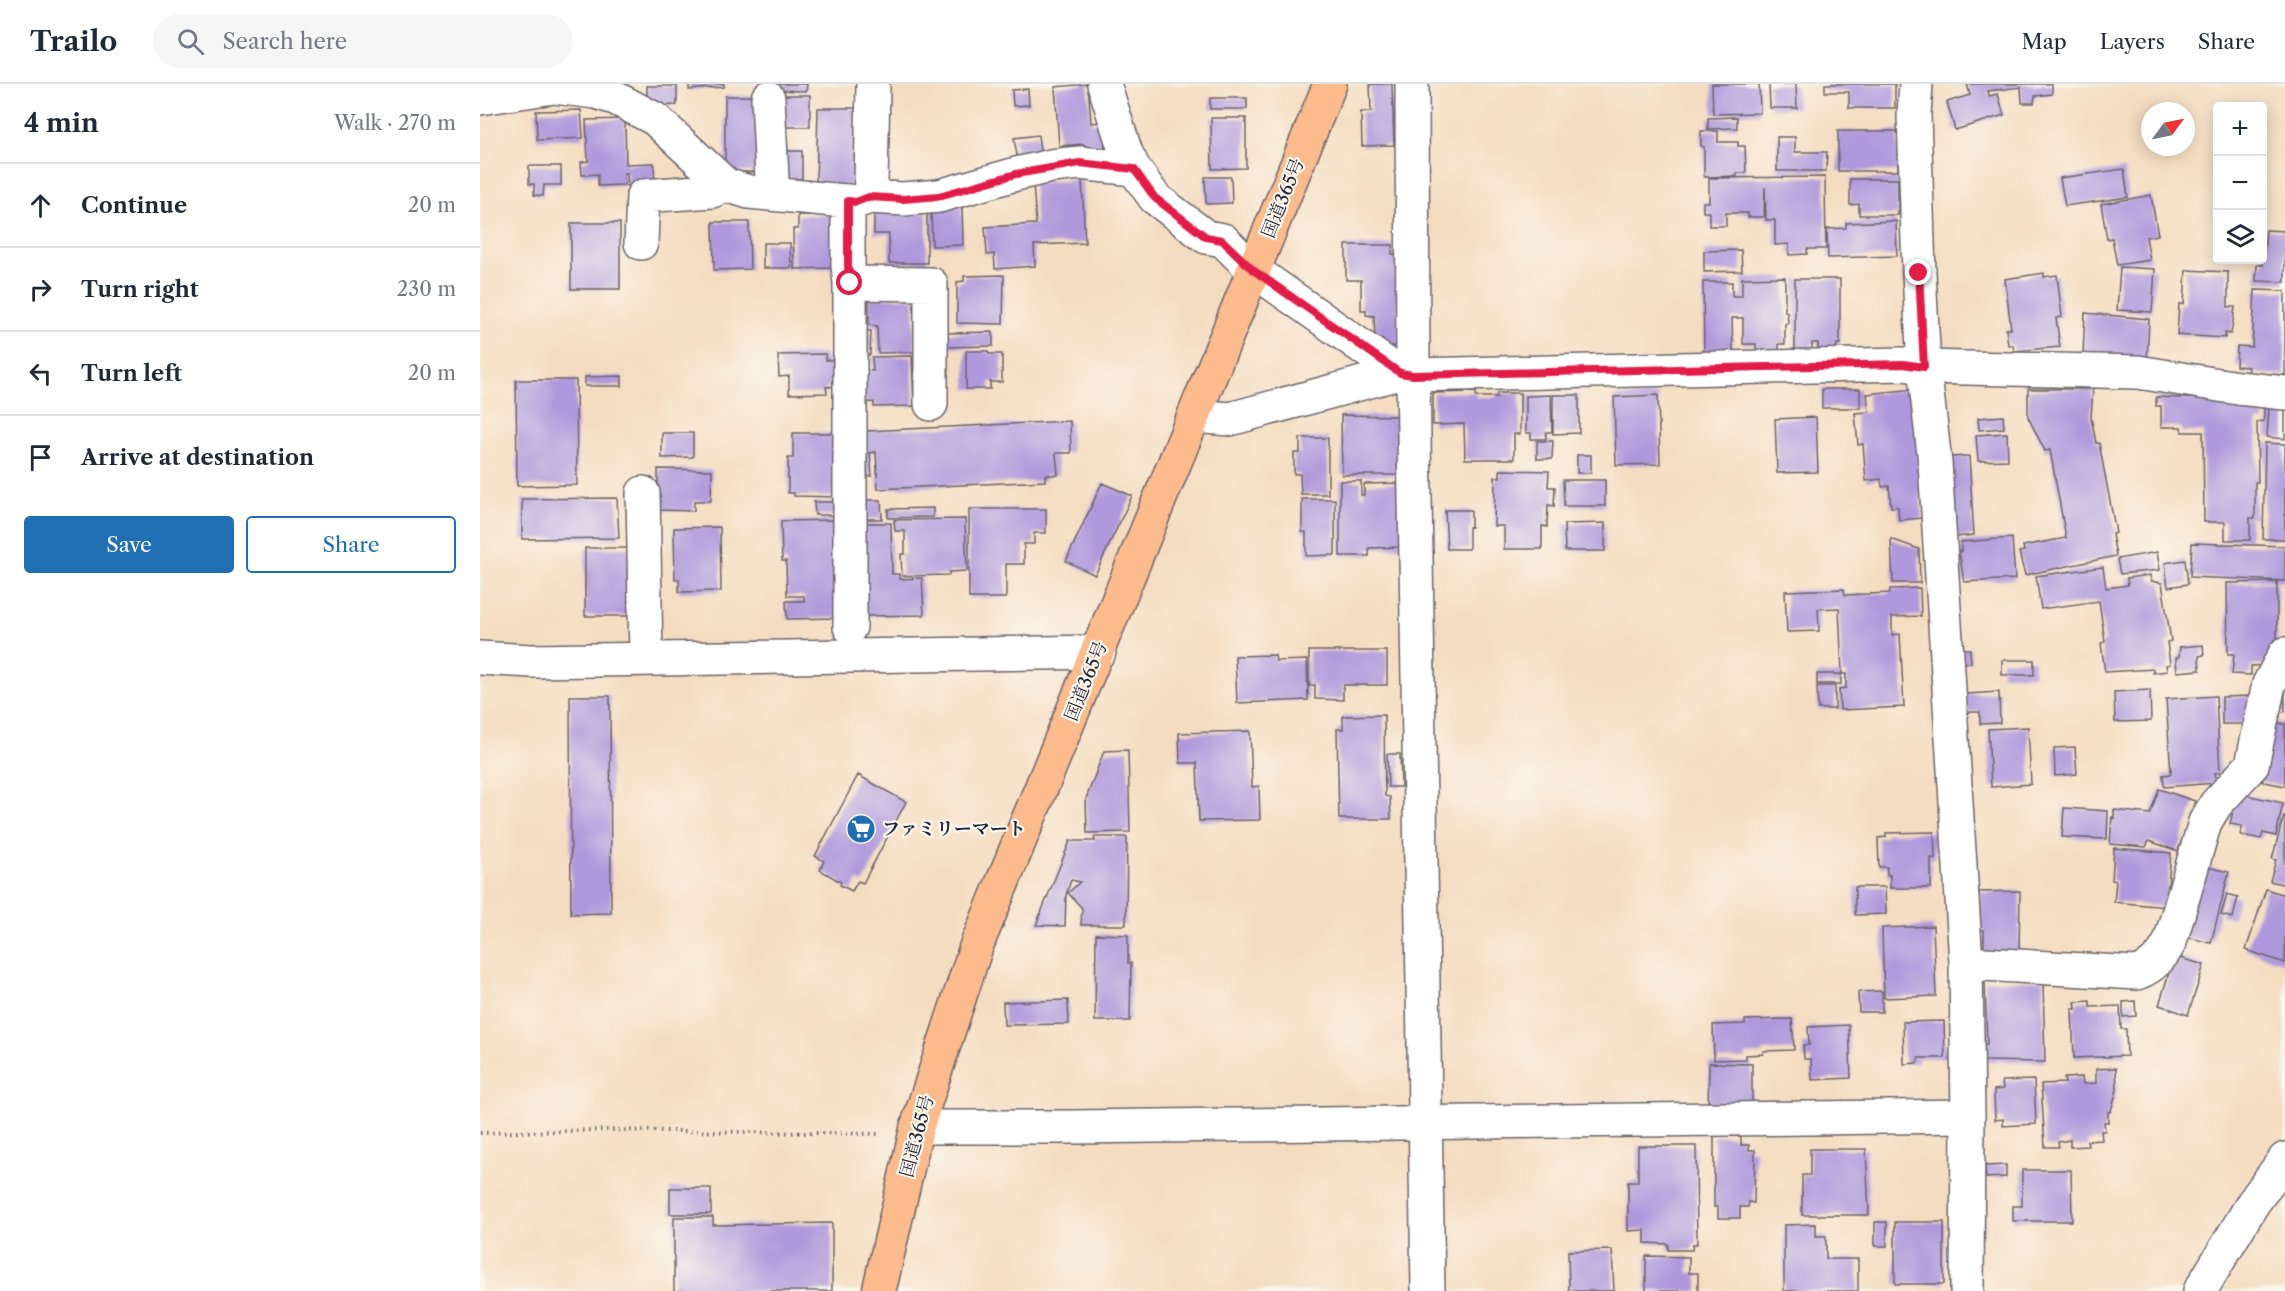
<!DOCTYPE html>
<html lang="en">
<head>
<meta charset="utf-8">
<style>
	body { margin:0; font-family:"Libre Caslon Text","Noto Serif JP",serif; background:#f6f6f7; color:#1f2937 }
	.controls { position:absolute; right:18px; top:18px; display:grid; overflow:hidden; border-radius:6px; box-shadow:0 3px 15px #0003 }
	.controls button { width:54px; height:54px; display:grid; place-items:center; padding:0; border:0; border-bottom:2px solid #e0e1e3; background:#fff; color:#1f2937; font:30px sans-serif }
	.compass { position:absolute; left:1661px; top:18px; width:54px; height:54px; border-radius:50%; background:#fff; box-shadow:0 3px 15px #0003; rotate:57deg }
	.stop { position:absolute; width:18px; height:18px; margin:-14px; border:4px solid #e11d48; border-radius:50%; background:#fff }
	.stop.end { background:#e11d48; border-color:#fff; box-shadow:0 2px 6px #0008 }
	.list { margin:0; padding:0; list-style:none }
	h2 { display:flex; justify-content:space-between; align-items:center; height:78px; margin:0; padding:0 24px; font-size:26px }
	h2 small { font-size:20px; font-weight:400; color:#747a83 }
	.list li { display:grid; grid-template-columns:39px 1fr auto; gap:18px; align-items:center; box-sizing:border-box; height:84px; padding:0 24px; border-top:2px solid #e0e1e3 }
	.list b { display:block; font-size:22px; white-space:nowrap }
	.list em { font-size:20px; font-style:normal; color:#747a83 }
	.actions { display:flex; gap:12px; padding:18px 24px }
	.actions a { flex:1; padding:14px 0; border:2px solid #1f6fb2; border-radius:6px; text-align:center; font-size:21px; color:#1f6fb2 }
	.actions .main { background:#1f6fb2; color:#fff }
	.icon { flex:none; width:33px; height:33px; fill:none; stroke:currentColor; stroke-width:2; stroke-linecap:round; stroke-linejoin:round }
	.map { position:relative; flex:none; width:1805px; height:1207px; overflow:hidden }
	header { display:flex; align-items:center; gap:36px; box-sizing:border-box; height:84px; padding:0 30px; background:#fff; border-bottom:2px solid #e0e1e3 }
	header strong { font-size:28px }
	nav { display:flex; gap:33px; margin-inline-start:auto; font-size:21px }
	.search { width:420px; height:54px; background:#f6f6f7; display:flex; align-items:center; gap:15px; box-sizing:border-box; padding:0 21px; border-radius:33px; color:#747a83; font-size:22px }
	main { display:flex }
	aside { flex:1; background:#fff }
	.map>svg:first-child { display:block }
	.building { fill:#af98dc }
	.lines { fill:none; stroke-linecap:round; stroke-linejoin:round }
	.minor-casing { stroke:#6c636a; stroke-width:36 }
	.highway-casing { stroke:#6c636a; stroke-width:36 }
	.path { stroke:#6c636a; stroke-width:4; stroke-dasharray:1.5 4.5; stroke-linecap:butt }
	.minor { stroke:#fff; stroke-width:33 }
	.highway { stroke:#fbbb8d; stroke-width:33 }
	.route { stroke:#e11d48; stroke-width:8 }
	.labels { text-anchor:middle; dominant-baseline:central; stroke-width:4.5; stroke-linejoin:round; paint-order:stroke }
	.street-label { font-size:18px; fill:#22223b; stroke:#fbf7ec }
	.poi-label { font-size:18px; font-weight:bold; fill:#22223b; stroke:#fbf7ec; text-anchor:start }
</style>
</head>
<body>
<header>
<strong>Trailo</strong>
<div class="search"><svg class="icon" aria-label="search" viewBox="0 0 24 24"><circle cx="10" cy="10" r="6"/><path d="M15 15l6 6"/></svg>Search here</div>
<nav><a>Map</a><a>Layers</a><a>Share</a></nav>
</header>
<main>
<aside>
<h2>4 min<small>Walk · 270 m</small></h2>
<ul class="list">
<li><svg class="icon" aria-label="ahead" viewBox="0 0 24 24"><path d="M12 20V5M6 11l6-6 6 6"/></svg><div><b>Continue</b></div><em>20 m</em></li>
<li><svg class="icon" aria-label="right" viewBox="0 0 24 24"><path d="M7 20v-9h11M14 6l5 5-5 5"/></svg><div><b>Turn right</b></div><em>230 m</em></li>
<li><svg class="icon" aria-label="left" viewBox="0 0 24 24"><path d="M17 20v-9H6M10 6l-5 5 5 5"/></svg><div><b>Turn left</b></div><em>20 m</em></li>
<li><svg class="icon" aria-label="arrive" viewBox="0 0 24 24"><path d="M6 21V4h12l-3 4 3 4H6"/></svg><div><b>Arrive at destination</b></div></li>
</ul>
<div class="actions"><a class="main">Save</a><a>Share</a></div>
</aside>
<div class="map">
<svg width="1805" height="1207" viewBox="0 0 1805 1207">
	<rect width="100%" height="100%" fill="#fbf7ec"/>
	<filter id="ink" filterUnits="userSpaceOnUse"><feTurbulence type="fractalNoise" baseFrequency=".0167" numOctaves="2"/><feDisplacementMap in="SourceGraphic" scale="12" xChannelSelector="R" yChannelSelector="G"/><feConvolveMatrix kernelMatrix="1 2 1 2 8 2 1 2 1" color-interpolation-filters="sRGB"/></filter>
	<filter id="wash" filterUnits="userSpaceOnUse"><feTurbulence type="fractalNoise" baseFrequency=".008" numOctaves="4" result="noise"/><feDisplacementMap in="SourceGraphic" scale="24" xChannelSelector="R" yChannelSelector="G"/><feGaussianBlur stdDeviation="1.35" result="paint"/><feColorMatrix in="noise" values="0 0 0 0 0 0 0 0 0 0 0 0 0 0 0 0 0 1.4 0 .05"/><feComposite in="paint" operator="in"/></filter>
	<g filter="url(#wash)">
		<rect width="100%" height="100%" fill="#f4dcc0"/>
		<g id="blocks">
			<!-- building -->
			<path class="building" d="M209 0H244V3L209 6Z
				M294 0H327L326 7 294 6Z
				M608 0 611 39 624 38 625 64 605 65 604 60 579 62 575 3Z
				M890 0H912L914 61 882 62 881 28H891Z
				M1232 0H1279L1280 29 1233 30Z
				M1289 0H1316L1317 24H1290Z
				M1345 0H1415V24H1369V8H1345Z
				M1487 0H1572V10L1555 12 1554 19H1542L1541 3 1508 7 1509 12 1518 10 1524 31 1475 46 1467 18 1490 11Z
				M167 2H197V21L167 22Z
				M548 5 549 21 533 22 532 6Z
				M303 11H330V43H303Z
				M245 12H275L279 88H245Z
				M730 14H767V25H730Z
				M338 24H383L381 104 336 103Z
				M101 26 103 54 57 56 56 27Z
				M1257 33V44L1228 45V34Z
				M731 34H766V84L732 85Z
				M145 35 146 80 174 79 175 104H148L147 89H144L145 101 118 102V90L102 91 101 78 108 77 106 36Z
				M1221 47H1238V58H1258V62H1265L1266 89H1257V92L1224 93V63L1221 62Z
				M1358 47H1418V87H1358Z
				M558 51 561 75 538 78 534 54Z
				M1297 53H1315V68H1347L1346 87H1297Z
				M302 67H322V95H318V102L303 101Z
				M49 82H81V101H64L63 112 54 111V100H49Z
				M1644 85 1648 113 1585 122 1580 94Z
				M725 93H751L752 119 726 120Z
				M1345 93 1346 165H1327V170L1309 171V160L1295 161V136H1286L1285 103 1284 133H1268V129H1246V142H1229V128H1223V118H1229V94Z
				M1370 95H1418V131H1379V120L1370 121Z
				M602 96 605 159 554 161 555 182 515 185 514 170 507 171 505 143 556 140 553 99Z
				M1671 111 1678 151 1666 153 1670 176 1637 181 1632 154 1627 155 1621 120Z
				M482 122 483 161 452 162 451 123Z
				M394 124 447 128V179H409V150H394Z
				M318 131H353L354 184 314 185 313 145H318Z
				M1416 137 1417 172 1348 174 1347 145 1366 144V139Z
				M233 138H269L270 185 234 186Z
				M91 139H140V205H91Z
				M1786 146 1805 147V198L1776 197 1777 181H1783Z
				M283 159H310L311 184H283Z
				M866 161H913L912 170H918L919 262H903V256H895L894 232 886 231V226H881V196H866Z
				M1261 166 1262 187 1224 188V167Z
				M1640 183 1675 185 1672 228 1637 226Z
				M1706 186 1748 188V223H1755L1751 250 1745 249V254L1697 251 1699 220H1704Z
				M1564 189V193L1577 191 1582 233 1576 234 1580 263 1534 267 1533 261H1528L1526 245H1531L1525 195Z
				M524 191 523 240 477 239V198L484 197V192Z
				M1305 193V228H1307L1308 239 1305 240V260H1299V269H1276V260H1263V234H1252L1253 269H1224L1223 198H1252V212H1262V194Z
				M1315 195H1360V260H1357L1356 268H1338V259H1332V268H1315Z
				M1775 206 1805 207V291L1768 289 1769 283 1756 282 1757 262 1772 263Z
				M389 214H434L435 268 398 269 397 242 389 241Z
				M1605 229 1669 235 1667 277 1603 271Z
				M380 247H391L390 271H380Z
				M513 248V262L465 263V249Z
				M486 267H508L509 270H522V298H510V305H486Z
				M345 270 346 276H360L361 302 346 303 347 309 309 310V292L299 293 298 271Z
				M432 272 434 322 394 323V318L379 319 380 286 393 287 392 273Z
				M142 292V302H105V293Z
				M36 296H96L97 401 37 402Z
				M1342 305H1380V324H1342Z
				M1435 305 1442 434 1419 436 1418 423H1411L1409 402 1402 403 1401 395 1386 397 1383 360 1378 361 1375 329 1389 328 1387 310Z
				M1548 305H1613L1611 333 1616 359H1619L1636 449 1632 450 1636 472 1545 491 1539 468 1544 467 1543 462 1586 454 1570 366 1565 367 1548 333Z
				M996 308V313H1017V309H1040V350H1034V375H985L984 340 953 341V309Z
				M1071 311 1072 348H1066V355H1051V349H1046V312Z
				M1073 311H1099V349L1073 350Z
				M1178 311 1180 380 1136 381 1134 313Z
				M1676 313 1761 316 1784 319V337L1777 338 1778 398H1775V434H1770V456H1745V438H1724L1723 348H1702L1701 343H1681V322H1676Z
				M1789 324 1805 325V355L1787 353Z
				M861 331 918 332V391H862Z
				M1523 332 1524 344 1499 346 1498 334Z
				M1336 333 1338 388 1297 389 1295 335Z
				M590 337 591 369H576L578 391H565V397L398 405 396 368 390 369 392 392H379L378 369H387L386 347Z
				M182 349H213V373L182 374Z
				M313 349H358V413L314 412V409H308V374H313Z
				M1527 349 1528 376 1498 377 1496 351Z
				M820 354H848V410H821L820 390H814V369H820Z
				M1057 357H1073L1072 375H1057Z
				M1785 359 1805 360V455H1783Z
				M1097 371H1111V389H1097Z
				M1489 372 1494 451 1476 453 1471 373Z
				M178 385 232 386 231 417H214V427L178 426Z
				M1020 386 1069 387 1068 403H1075L1074 422 1068 421 1067 443 1062 442V465H1024V442H1014L1015 393H1020Z
				M1083 396H1125V422H1084Z
				M860 397H881V411H884V400L924 399 923 463 889 464V472H860Z
				M622 399 652 412 615 491 586 477Z
				M137 414 139 454 42 455V415Z
				M822 415H855V471L826 472V448H822Z
				M382 416H401L402 435H382Z
				M334 418H362V431H335Z
				M453 424V433L408 434V425Z
				M489 425H566V449H554V460H544V480H526V514H489Z
				M965 426H991V443H989V465H967Z
				M485 435 487 487 469 488V491L422 492 421 470H425V447H415L414 436Z
				M355 436 358 534 307 535 306 517H324V512H307L306 477H302L301 437Z
				M379 439H411L412 490H419V495L442 494 444 531 384 532Z
				M1125 439V467H1085L1084 440Z
				M240 443 241 507 199 508V495H195L194 444Z
				M1532 454 1535 495 1484 498 1479 467H1481V458Z
				M1411 455 1439 465 1440 499H1413Z
				M1712 459 1805 462V497L1710 493Z
				M105 464H153V532H105Z
				M1677 468 1680 486 1640 490 1637 475Z
				M1705 476 1708 500 1688 503 1685 479Z
				M1623 483 1626 504 1648 501 1647 494 1670 491 1671 497 1682 499 1691 557 1687 558 1690 580 1686 581 1687 587 1673 589V585L1625 588 1621 559 1625 558 1619 517 1561 525 1556 492Z
				M1797 498V569L1790 581 1771 582V591L1752 590 1754 570H1748L1747 499Z
				M1440 504 1441 532 1412 533V551L1420 550 1424 623 1360 626 1359 605 1366 604V590H1362L1359 524 1338 525 1339 547 1307 548 1305 507 1364 505 1365 511 1410 509V505Z
				M1723 561 1724 571 1719 572 1720 586 1697 588 1696 574 1699 573 1700 563Z
				M1481 565H1490L1491 579H1482Z
				M829 567H907V601H863V616L835 615V601L829 602Z
				M795 571 796 577 827 576 828 616 757 619 755 572Z
				M1522 576H1554V591H1522Z
				M1337 590H1361V600H1337Z
				M1805 594V628L1797 627Z
				M1337 602H1355V625H1338Z
				M1670 606 1671 637 1635 638 1634 608Z
				M1519 608 1520 639 1500 640V628H1487L1486 610Z
				M90 612H130L131 829 91 830Z
				M1736 612 1740 688 1735 689 1736 699 1684 703 1683 691 1691 690 1686 615Z
				M1770 612V640H1742V613Z
				M904 631 905 712 910 713 911 735H859L857 645H863V632Z
				M1791 638 1805 640V702L1779 697Z
				M1548 643 1551 700 1511 703 1508 645Z
				M770 647 772 703 779 702 780 736 719 737 717 679H700L699 649Z
				M1595 663 1597 690 1575 692 1574 664Z
				M648 666 650 748 607 749 606 715 624 667Z
				M907 670H920L921 703H908Z
				M378 691 426 718 383 799 378 797 372 807 360 801 361 798 340 786 344 777 335 772Z
				M1679 705 1715 717 1698 767 1669 757 1666 763 1630 760 1632 733 1634 734V726L1670 730Z
				M1757 709 1803 719 1796 752 1783 749 1781 755 1761 751 1762 742 1750 740Z
				M1584 724 1628 727 1627 755 1582 753Z
				M1804 732H1805V801L1790 797 1796 776 1792 775Z
				M1454 748 1455 775 1451 774V804H1410V791H1407V783H1399L1398 754 1406 753V749Z
				M614 753H647L646 841H601L602 824 588 809 600 798 591 796 586 811 585 842 556 841 590 757H615Z
				M1634 764 1691 769 1686 823 1634 818 1636 797 1632 796Z
				M1719 781 1749 788 1731 859 1705 853Z
				M1375 803H1405L1406 830 1375 831Z
				M1786 805 1805 811V879L1766 866Z
				M1540 807 1539 868H1504V846H1500L1499 808Z
				M1747 810 1758 813 1753 834 1741 831Z
				M1453 842 1456 912 1404 914 1402 844Z
				M616 850 648 851V879H651L650 937H615Z
				M1694 872 1724 881 1708 931 1679 921Z
				M1563 896 1565 978 1504 977 1503 961 1507 960 1505 897Z
				M1402 907V928H1379L1378 908Z
				M588 916 589 940 524 941 523 918Z
				M1610 917V923L1640 922 1641 945H1646L1647 972 1594 974 1592 925H1596L1595 918Z
				M1655 917 1656 932 1643 933V918Z
				M1312 935 1314 966 1283 967V970L1266 971V975L1234 976 1233 941 1265 940V936Z
				M1464 937 1465 974H1438V979L1424 980 1423 938Z
				M1369 941 1371 994 1332 996 1331 975H1324L1323 961H1329L1328 943Z
				M1229 979 1272 980V1023H1228Z
				M1636 984 1637 1006 1631 1027 1628 1028V1038H1624L1625 1047H1621L1622 1056 1607 1057 1608 1062 1590 1063V1056L1578 1058 1579 1063H1565L1561 1000 1585 999 1584 994 1602 993 1603 1000 1616 999V985Z
				M1554 996 1556 1040 1523 1042V1035L1515 1036 1514 1006 1523 1005 1522 997Z
				M1234 1052H1261V1061H1269V1066H1275L1274 1119 1269 1118 1268 1123H1260V1134H1238V1123H1234Z
				M1158 1062H1216L1217 1160H1213L1212 1166H1188V1160L1165 1159V1146L1148 1147V1098H1158Z
				M1330 1065H1386L1389 1131H1322V1091H1330Z
				M1526 1081V1093L1506 1094 1505 1082Z
				M1542 1086H1591L1592 1137H1533V1122H1542Z
				M190 1104H231V1130H190Z
				M194 1133H233V1141L352 1139V1207H194Z
				M1395 1138H1407V1162H1395Z
				M1415 1138H1464V1200H1415Z
				M1336 1140V1152H1346V1175H1378V1207H1304V1141Z
				M1132 1166 1134 1207H1089L1088 1167Z
				M1166 1172 1209 1173V1189H1218V1207H1166Z"/>
		</g>
	</g>
	<g filter="url(#ink)">
		<use href="#blocks" fill-opacity="0" stroke="#6c636a" stroke-width="1.5"/>
		<g class="lines">
			<!-- minor casing -->
			<g class="minor-casing">
				<path id="minor" d="M624 0 646 69 654 85 675 114 726 153 743 156 773 186 919 289 933 291 1423 280 1444 283 1658 288 1758 304 1805 309
					M932 0 933 291 948 1207
					M1436 0 1434 31 1439 189 1444 283 1455 379 1486 879 1488 1032 1487 1207
					M393 1 391 99 396 113
					M0 14 74 3 116 8 135 14 175 35 246 101 269 108 376 118 389 113 423 115 459 112 536 90 571 82 600 79 654 85
					M288 14 292 95 288 109
					M368 117V182L370 199V543
					M161 159 163 112 232 107 246 101
					M370 199 451 200V320
					M714 332 750 335 919 289
					M163 409 166 575
					M0 574 51 577 619 568
					M1486 879 1657 889C1673 883 1682 873 1690 858L1725 738 1736 720 1772 681 1789 600 1805 570
					M437 1043H592L1488 1032
					M1720 1207 1773 1119 1805 1075"/>
			</g>
			<!-- highway casing -->
			<g class="highway-casing">
				<path id="highway" d="M399 1207 437 1043 496 863 850 0"/>
			</g>
			<!-- path -->
			<path class="path" d="M0 1049 126 1046 402 1050"/>
			<!-- minor -->
			<use href="#minor" class="minor"/>
			<!-- highway -->
			<use href="#highway" class="highway"/>
		</g>
	</g>
	<g class="lines" filter="url(#ink)">
		<!-- route -->
		<path class="route" d="M370 199 368 182V117L376 118 389 113 423 115 459 112 536 90 600 79 654 85 675 114 726 153 742 156 773 186 920 289 933 291 1423 280 1444 283 1439 189"/>
	</g>
	<!-- icons -->
	<defs>
		<g id="supermarket-disc" transform="scale(1.5)"><circle r="9.5" fill="#1f6fb2" stroke="#fbf7ec"/><path d="M-6-5.5h2.5l.6 2H6L4.5 2H-2.5L-4.4-4H-6ZM-1.5 3.2a1.3 1.3 0 1 0 .1 0ZM3 3.2a1.3 1.3 0 1 0 .1 0Z" fill="#fff"/></g>
	</defs>
	<g fill-rule="evenodd">
		<use href="#supermarket-disc" x="381" y="745"/>
	</g>
	<g class="labels">
		<!-- street labels -->
		<g class="street-label">
			<text transform="translate(803 114) rotate(-68)">国道365号</text>
			<text transform="translate(606 597) rotate(-68)">国道365号</text>
			<text transform="translate(437 1052) rotate(-75)">国道365号</text>
		</g>
		<!-- poi labels -->
		<g class="poi-label">
			<text x="402" y="745">ファミリーマート</text>
		</g>
	</g>
</svg>
<div class="controls">
<button>+</button>
<button>−</button>
<button><svg class="icon" aria-label="layers" viewBox="0 0 24 24"><path d="M12 4l9 5-9 5-9-5zM3 14l9 5 9-5"/></svg></button>
</div>
<svg class="compass" viewBox="-18 -18 36 36"><path d="M0-13l5 13h-10z" fill="#e53935"/><path d="M0 13l5-13h-10z" fill="#747a83"/></svg>
<div class="stop" style="left:370px;top:199px"></div>
<div class="stop end" style="left:1439px;top:189px"></div>
</div>
</main>
</body>
</html>
